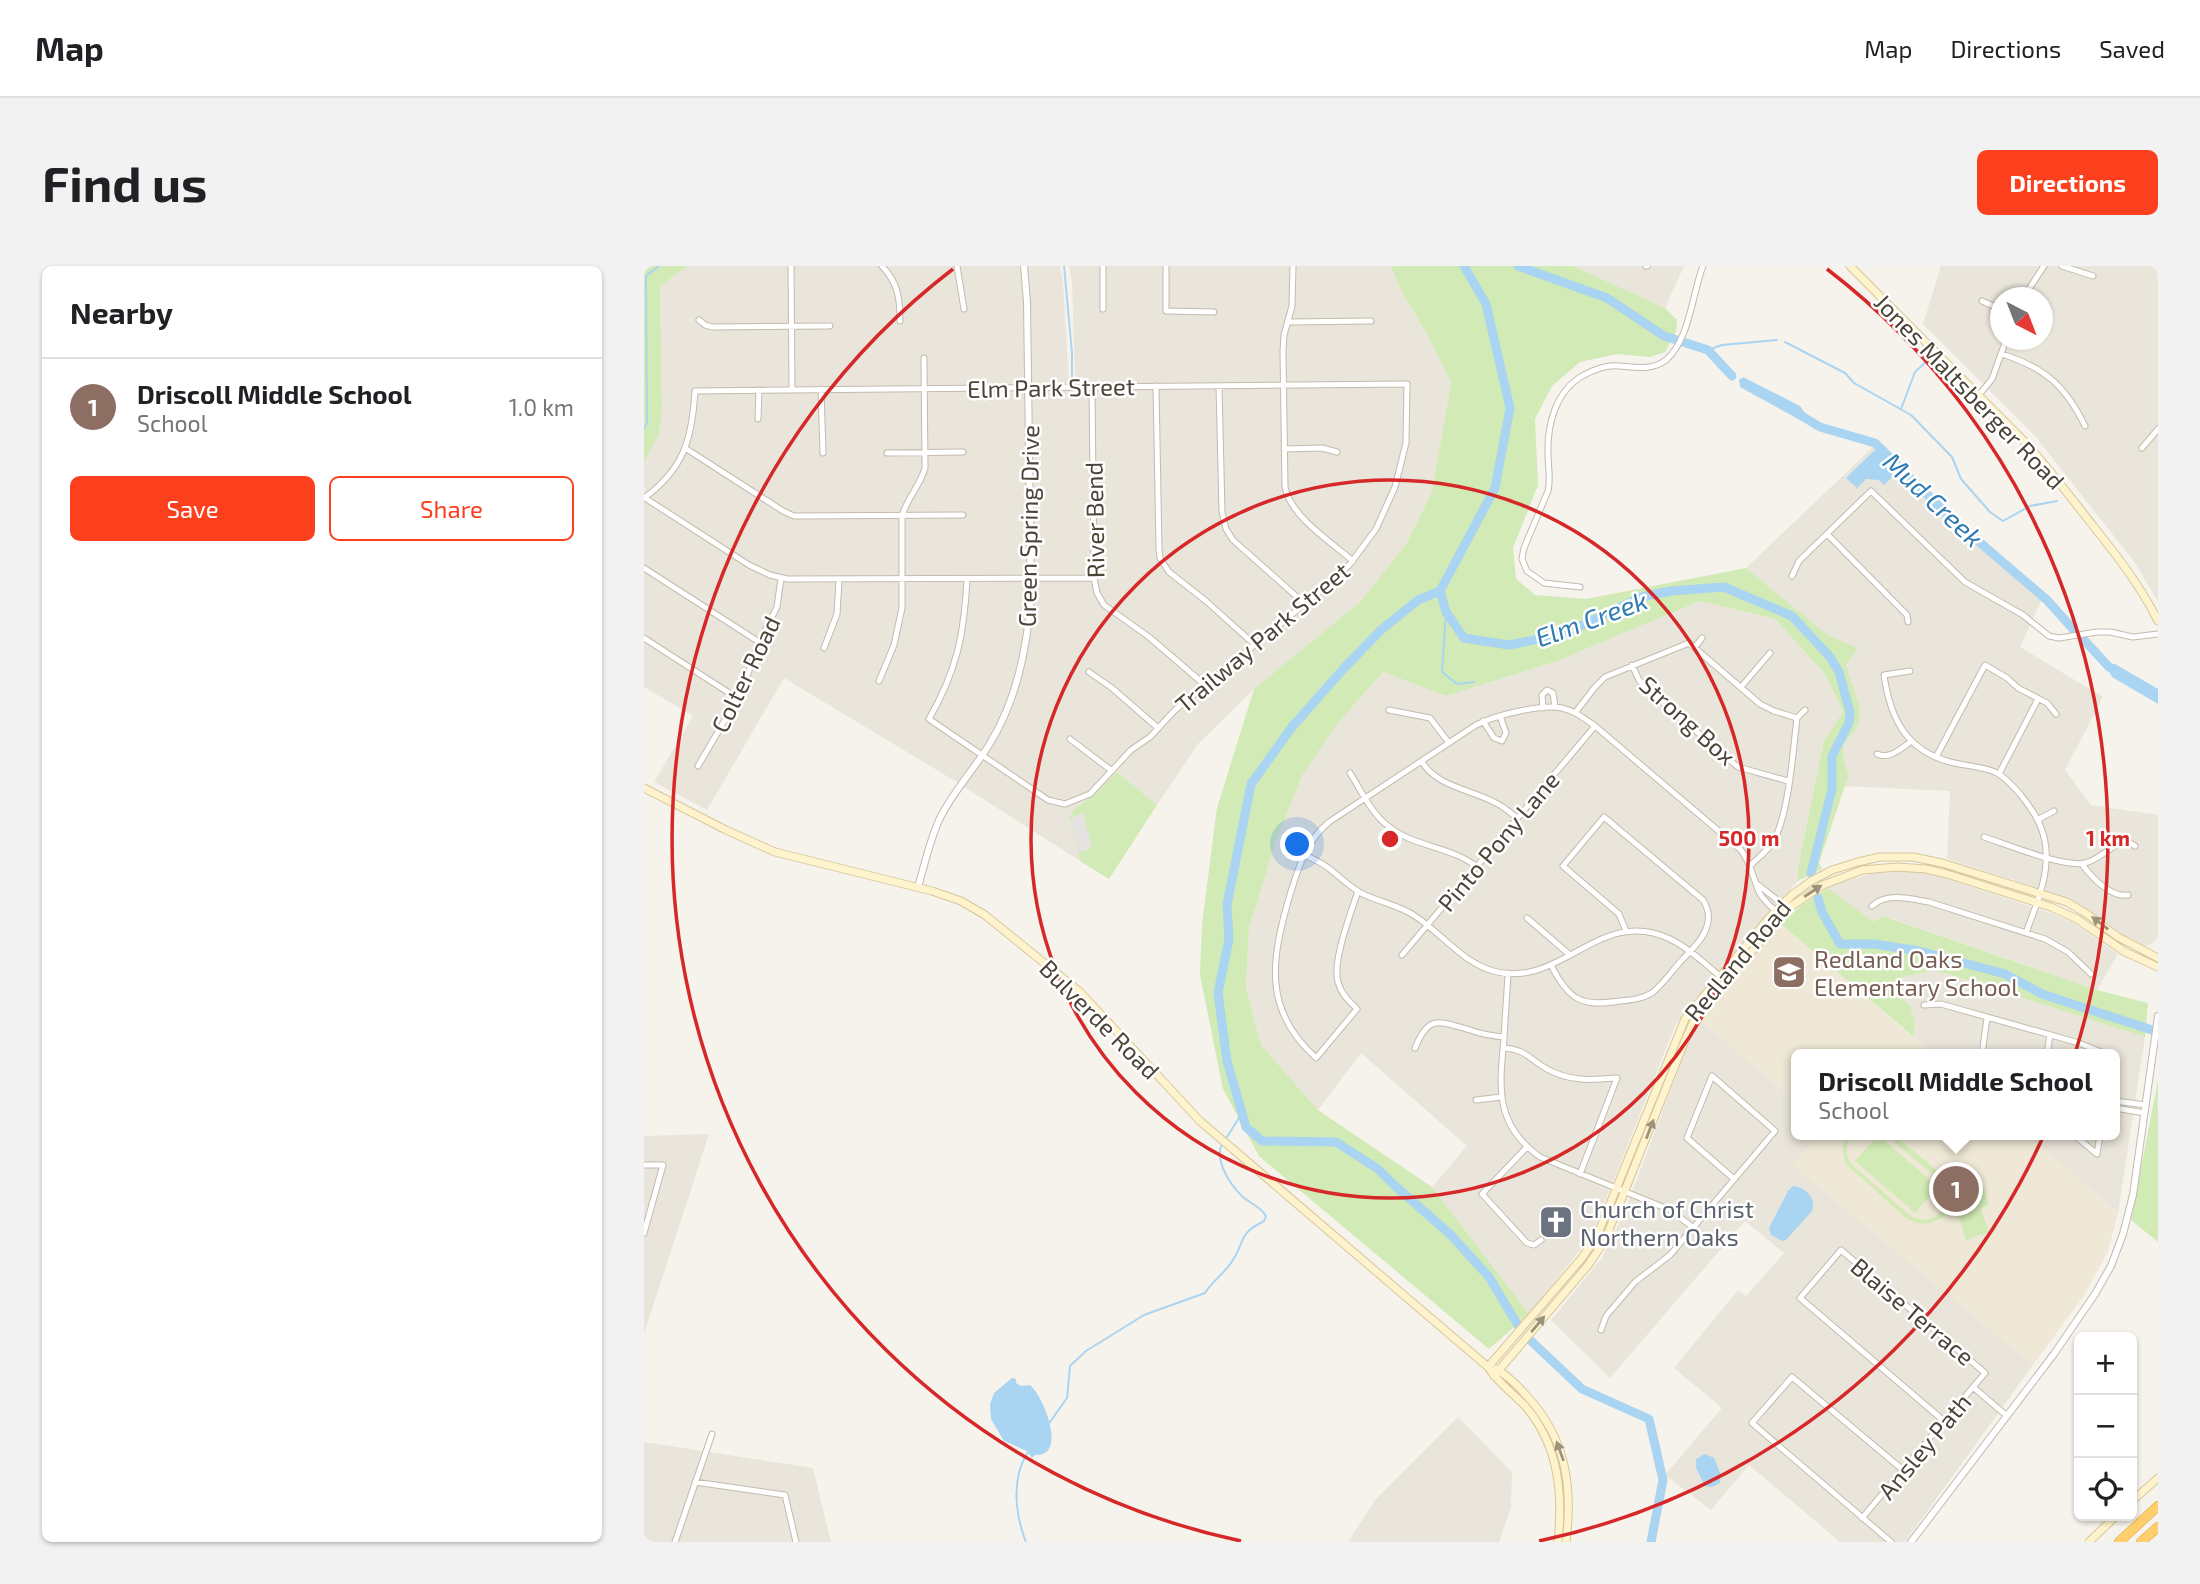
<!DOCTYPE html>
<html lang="en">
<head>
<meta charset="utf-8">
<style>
	body { margin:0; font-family:"Exo 2",sans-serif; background:#f2f2f2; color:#202124 }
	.controls { position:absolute; right:21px; bottom:21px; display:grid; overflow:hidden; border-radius:10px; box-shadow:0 2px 5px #0004 }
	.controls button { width:63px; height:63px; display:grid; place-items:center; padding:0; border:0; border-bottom:2px solid #e0e0e0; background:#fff; color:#202124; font:35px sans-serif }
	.compass { position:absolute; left:1346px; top:21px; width:63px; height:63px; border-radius:50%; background:#fff; box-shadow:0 2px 5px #0004; rotate:138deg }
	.you { position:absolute; left:654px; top:579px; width:24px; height:24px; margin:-18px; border:5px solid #fff; border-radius:50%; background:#1a73e8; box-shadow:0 0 0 10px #1a73e833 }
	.badge { display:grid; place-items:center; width:46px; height:46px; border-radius:50%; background:#fc3f1d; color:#fff; font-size:23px; font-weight:700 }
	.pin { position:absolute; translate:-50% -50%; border:4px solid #fff; box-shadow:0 2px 7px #0006 }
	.popup { position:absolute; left:1147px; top:783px; width:329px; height:91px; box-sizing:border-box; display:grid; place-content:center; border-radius:10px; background:#fff; filter:drop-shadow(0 2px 5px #0005); font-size:23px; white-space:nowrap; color:#757577 }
	.popup b { font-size:26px; color:#202124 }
	.popup::after { content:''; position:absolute; left:50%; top:100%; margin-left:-14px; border:14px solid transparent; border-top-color:#fff }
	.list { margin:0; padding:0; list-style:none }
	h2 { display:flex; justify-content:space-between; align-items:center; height:91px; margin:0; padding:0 28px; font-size:30px }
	h2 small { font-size:23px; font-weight:400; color:#757577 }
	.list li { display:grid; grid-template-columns:46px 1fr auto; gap:21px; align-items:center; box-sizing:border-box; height:98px; padding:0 28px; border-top:2px solid #e0e0e0 }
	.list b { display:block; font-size:26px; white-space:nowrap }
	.list p { margin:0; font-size:23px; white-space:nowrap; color:#757577 }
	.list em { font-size:23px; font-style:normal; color:#757577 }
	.actions { display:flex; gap:14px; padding:21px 28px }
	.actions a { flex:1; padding:16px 0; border:2px solid #fc3f1d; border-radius:10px; text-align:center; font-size:24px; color:#fc3f1d }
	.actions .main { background:#fc3f1d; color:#fff }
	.icon { flex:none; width:38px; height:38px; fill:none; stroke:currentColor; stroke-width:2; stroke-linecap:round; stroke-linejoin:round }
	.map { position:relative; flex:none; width:1514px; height:1276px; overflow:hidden; border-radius:10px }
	header { display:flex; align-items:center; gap:42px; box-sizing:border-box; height:98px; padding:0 35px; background:#fff; border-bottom:2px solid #e0e0e0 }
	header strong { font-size:33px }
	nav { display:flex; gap:38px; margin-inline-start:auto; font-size:24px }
	.intro { display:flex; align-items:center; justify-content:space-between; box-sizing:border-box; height:168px; padding:0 42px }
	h1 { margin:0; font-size:49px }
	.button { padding:18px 32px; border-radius:10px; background:#fc3f1d; color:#fff; font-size:24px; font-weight:700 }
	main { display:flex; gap:42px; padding:0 42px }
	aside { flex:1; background:#fff; border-radius:10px; box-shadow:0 2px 5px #0004 }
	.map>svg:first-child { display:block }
	.residential { fill:#eae5da; fill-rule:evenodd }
	.education { fill:#efe8d6 }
	.green { fill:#d2eab5 }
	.parking { fill:#e5e3e0 }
	.water { fill:#a9d4f2 }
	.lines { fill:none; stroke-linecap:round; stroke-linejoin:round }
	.stream { stroke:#a9d4f2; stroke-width:2 }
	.river { stroke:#a9d4f2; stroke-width:9 }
	.minor-casing { stroke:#c2bbae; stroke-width:7 }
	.tertiary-casing { stroke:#c2bbae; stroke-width:8 }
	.secondary-casing { stroke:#d6c79b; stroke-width:9 }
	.motorway-casing { stroke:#e0a43c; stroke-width:10 }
	.minor { stroke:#fff; stroke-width:5 }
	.tertiary { stroke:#fff; stroke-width:6 }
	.secondary { stroke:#fff3cd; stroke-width:7 }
	.motorway { stroke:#ffcf6e; stroke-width:9 }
	.oneway { fill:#9c937c }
	.ring { fill:none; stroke:#d62828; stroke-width:3.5 }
	.labels { text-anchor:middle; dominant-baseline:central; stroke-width:5; stroke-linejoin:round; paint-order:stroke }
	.street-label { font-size:24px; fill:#4b4439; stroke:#fff }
	.education-label { font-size:24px; fill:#785e54; stroke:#fff; text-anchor:start }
	.worship-label { font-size:24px; fill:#5b616d; stroke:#fff; text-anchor:start }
	.water-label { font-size:26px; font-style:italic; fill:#2e7ab2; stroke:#fff }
	.centre { fill:#d62828; stroke:#fff; stroke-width:3.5 }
	.ring-label { font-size:21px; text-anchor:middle; font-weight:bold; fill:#d62828; stroke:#fff; stroke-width:5; stroke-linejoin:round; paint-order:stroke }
</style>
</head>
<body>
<header>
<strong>Map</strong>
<nav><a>Map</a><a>Directions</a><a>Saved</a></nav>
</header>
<div class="intro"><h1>Find us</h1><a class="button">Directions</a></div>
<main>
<aside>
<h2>Nearby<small></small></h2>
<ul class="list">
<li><span class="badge" style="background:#8d6e63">1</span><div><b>Driscoll Middle School</b><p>School</p></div><em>1.0 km</em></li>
</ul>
<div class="actions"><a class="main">Save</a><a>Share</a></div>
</aside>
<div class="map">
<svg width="1514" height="1276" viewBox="0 0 1514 1276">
	<rect width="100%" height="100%" fill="#f6f3ec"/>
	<!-- residential -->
	<path class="residential" d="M44 0H416L419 16 425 116 431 115 428 16 425 0H747L756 22 786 74 807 117 788 225 763 277 716 336 610 423 554 478 513 539 473 506 452 528 435 538 425 551 436 595 311 515 140 412 63 544 10 516 49 450 0 421V225L2 223 0 221V197L15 168 18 144 16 20Z
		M929 0H1040L1021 42Z
		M1297 0H1514V336L1492 298 1391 170 1279 58ZM1356 32H1398V74H1356Z
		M1230 180 1308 255 1398 333 1376 381 1459 431 1421 504 1447 539 1514 549V672L1508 678 1501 680 1478 668 1426 632 1303 593 1306 525 1199 520 1205 508 1200 496 1199 480 1215 458 1216 442 1202 399 1213 382 1184 369 1102 302Z
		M1056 335 1131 353 1181 408 1199 447 1180 475 1154 601V615L1042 744 1031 760 953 956 941 978 885 1048 788 921 823 880 717 787 674 844 617 779 602 721 605 662 632 575 658 510 693 458 739 406 802 430 913 395Z
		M1261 604 1291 609 1404 646 1428 656 1474 688 1453 724 1240 650 1230 657 1184 622 1208 613 1236 605Z
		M1291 704 1501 771 1474 947 1383 869H1471V788H1289L1270 771 1271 754 1248 724 1259 711Z
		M1056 754 1153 836V869H1175L1149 899 1389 1099 1261 1276H1196L1105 1199 1067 1244 1021 1209 1078 1142 1030 1102 1094 1024 1102 1030 1140 987 1101 955 966 1112 907 1054 958 992 980 947 1041 786Z
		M65 868 0 1068V870Z
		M814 1151 868 1206 867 1242 855 1276H704L731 1234Z
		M0 1176 169 1202 187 1276H0Z"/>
	<!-- education -->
	<path class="education" d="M1137 658 1289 788H1153V836L1056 754Z
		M1175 869H1383L1474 947 1464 985 1439 1031 1389 1099 1149 899Z"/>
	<!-- green -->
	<path class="green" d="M0 0H44L16 20 18 144 15 168 0 197Z
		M747 0H929L1021 42 1033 54 1032 66 1021 86 1006 91 973 88 936 96 908 120 891 153 894 219 869 282 872 313 891 329 942 333 1102 302 1184 369 1214 382 1202 399 1216 442 1215 458 1199 480 1200 496 1205 508 1175 597 1178 603 1154 615V601L1180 475 1199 446 1181 408 1131 353 1056 335 913 395 802 430 739 406 693 458 658 510 632 575 605 662 602 721 617 779 674 844 788 921 885 1048 845 1083 615 890 579 823 556 709 558 658 573 542 610 423 716 336 763 277 788 225 807 117 786 74 756 22Z
		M473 506 513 539 465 613 436 595 425 551 433 540 452 528Z
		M1184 622 1230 656 1239 650 1453 724 1504 737 1501 771 1291 704 1259 711 1248 724 1268 741 1266 745 1271 754 1270 771 1137 658 1156 640Z
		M1514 814V976L1487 954Z
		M1203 869H1208C1200 880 1201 891 1210 901L1268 951C1294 962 1313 936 1295 914L1242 869H1249C1264 881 1294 902 1303 917 1320 944 1287 969 1262 952L1202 898 1198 882Z
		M1234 869 1294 921 1271 947 1211 895Z
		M1337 914 1345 939 1337 942 1345 966 1322 974 1314 949 1323 946 1314 922Z"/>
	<!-- parking -->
	<path class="parking" d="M439 546 448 582 434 587 426 553Z"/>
	<!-- water -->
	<path class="water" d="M1099 111 1156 140 1164 151 1162 155 1156 154 1096 121 1095 114Z
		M1233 182 1255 204 1240 219 1235 214 1222 213 1213 222 1202 212Z
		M1471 398 1514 423V438L1468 411 1464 402 1467 399Z
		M1149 920C1162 921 1173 933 1168 945L1142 974 1138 975 1127 969 1125 962 1144 925Z
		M368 1112 372 1113V1117L377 1120 386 1119C400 1131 424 1191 391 1189L388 1192 383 1185 360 1175 347 1153 346 1138 350 1127Z
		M1061 1188 1070 1192 1077 1209 1076 1217 1068 1221 1061 1220 1052 1202V1193Z"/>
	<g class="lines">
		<!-- stream -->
		<path class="stream" d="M420 0 428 87V116
			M1141 76 1201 107 1210 117 1267 149 1308 191 1317 213 1346 246 1359 255 1386 240 1413 235
			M1064 84 1078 79 1133 74
			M1257 143 1271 106 1284 94
			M0 163 3 157 2 10 15 0
			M802 346 798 406 813 418 830 416
			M583 871 598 847
			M406 1156 423 1132 426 1100 442 1085 500 1049 561 1027C568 1016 579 1008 587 997 603 975 591 970 620 955L622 950C616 940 607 938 599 931 586 919 572 897 577 880
			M382 1276C371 1248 367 1212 384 1186"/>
		<!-- river -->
		<path class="river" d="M820 0 842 38 866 142 851 222 796 325 802 346 820 372 865 379 920 368 997 331 1027 325 1080 321 1148 350 1186 391 1195 406 1206 446 1205 457 1188 490V523L1167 607
			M874 0 963 32 1020 70 1064 84 1088 110
			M1153 147 1176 161 1231 177 1306 251 1403 334 1429 363
			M1440 374 1465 401 1474 406
			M1174 632 1178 646 1196 678H1230L1275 685 1361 708 1398 728 1514 766
			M747 916 734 903 692 876 618 875 602 861 583 795 574 727 585 673 583 639 607 518 648 461 701 401 737 364 774 334 796 325
			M750 919 807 969 845 1011 875 1061
			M886 1074 938 1123 1005 1153 1019 1214 1007 1276"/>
		<!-- minor casing -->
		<g class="minor-casing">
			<path id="minor" d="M147 0 148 124
				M238 0C254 17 256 32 256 55
				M313 0 320 43
				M459 0V43
				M522 0V45L570 46
				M649 0 648 40 640 69 639 86 641 221C647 251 686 275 709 295
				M1002 0H1003
				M1418 0 1449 10
				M1379 32 1400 0
				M1338 35 1356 43
				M55 54 61 59 68 61 186 60
				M644 56 727 55
				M1358 88C1401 102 1421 119 1441 160
				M512 120 515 283 516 292 525 306 562 335 611 379
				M575 120 578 246 582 263 589 274 661 338
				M448 121 450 312 453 327 460 339 505 371 561 419
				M177 123 179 187
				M1334 130 1348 113 1362 74
				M114 153 115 124
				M41 182 139 245 150 250 319 249
				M1498 182 1514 163
				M640 183 678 182 693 186
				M243 187 319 186
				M0 232C40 203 48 173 51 125L763 118 762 177 751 221 732 263 706 298 690 314 531 444 506 471 487 484 446 528 421 538 404 534 285 453C313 404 320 369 323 313
				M1 232 105 299 126 309 143 313 450 312
				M1183 268 1263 349 1264 356
				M0 302 115 376
				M1148 310 1155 295 1227 225 1321 316 1379 349 1405 370 1415 372 1453 366H1466L1489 371 1514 368
				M936 321 900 317 883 305 878 293 880 282 904 225C907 212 904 201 904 188 903 158 912 124 940 109 952 103 962 99 975 100 991 101 1008 105 1022 94 1046 73 1048 28 1059 0
				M0 372 93 432
				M1051 381 1058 372
				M180 382 193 348 195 314
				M988 399 995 414 1003 423 1094 501 1144 515
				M1266 405 1240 409C1246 451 1261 484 1306 496 1321 500 1339 500 1353 507 1362 512 1369 520 1376 528 1393 549 1404 568 1402 596 1401 620 1390 644 1382 667
				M445 406 468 422 514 462
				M235 415 250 379 258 342V250C263 232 276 220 281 202L280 92
				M1097 421 1126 387
				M899 442 898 429 903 424 909 427 911 441
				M745 444 786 452 805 477
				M931 447 951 421 961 411 1045 377 1116 438 1130 445 1153 452
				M839 455 850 472 858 475 862 467 856 450
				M426 473 468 505
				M1233 488C1246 494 1257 482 1268 475
				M1292 491 1341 399 1363 412 1374 422 1403 437 1412 448
				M778 496C794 521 825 523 850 536 859 540 866 546 873 552
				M54 500 99 423 112 383 133 341 137 312
				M706 507C717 524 727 547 744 560 769 581 807 580 833 601
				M1355 508 1394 433
				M1395 553 1410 545
				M1340 571C1362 578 1420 602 1441 597 1458 593 1467 577 1485 576L1491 580
				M659 588C669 593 679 597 687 604 697 612 706 621 717 627 734 636 755 639 771 650 797 667 818 696 849 705 917 724 956 639 1026 673 1045 682 1061 698 1077 711
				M1438 598C1447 611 1467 632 1484 629
				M1106 600C1114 592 1123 585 1129 576 1145 549 1149 484 1153 452L1161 444
				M1113 618 1141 640
				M714 625C707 647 688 695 694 716 697 728 705 735 713 743L672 792C619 744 627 695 645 632 654 603 661 576 685 556L832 459C852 449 897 438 918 442 931 445 941 453 951 460L1097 584C1107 597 1109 612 1115 626 1119 634 1127 641 1134 647
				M1228 640C1243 626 1267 633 1285 636L1401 673 1424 686 1447 708
				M883 652 926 689
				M758 689 951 460
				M907 699C925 735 938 741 976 735 987 734 998 733 1008 727 1019 718 1028 705 1037 695 1047 684 1059 674 1063 660 1066 651 1064 642 1059 634L960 551 919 600 975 648 982 665
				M864 707C863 729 861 751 860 773 855 822 851 859 896 891L1026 944 1050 962
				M1280 739 1297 738 1435 777 1462 788
				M771 782C785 747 796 756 826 764 837 768 848 770 860 771
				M859 782C884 784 883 792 903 803 926 816 948 814 973 812L936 908
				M1338 788 1343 752
				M1403 788 1406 769
				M832 834 857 831
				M1471 835 1502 839
				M1471 842 1501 847
				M1430 869 1453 888
				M883 881 838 928 883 977 890 979 897 974
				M1453 888 1456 869
				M0 899H19L0 967
				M957 1064 962 1050 991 1016 1026 989 1131 865 1068 810 1043 872 1090 913
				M1329 1121 1363 1150
				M51 1216 141 1229 152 1276
				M1218 1252 1341 1107 1197 984 1156 1032 1300 1155
				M31 1276 68 1168
				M1247 1276 1108 1157 1148 1111 1259 1204"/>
		</g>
		<!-- tertiary casing -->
		<g class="tertiary-casing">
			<path id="tertiary" d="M274 621C281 598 286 572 297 550 310 525 330 503 345 479 373 434 383 382 387 331L383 36 380 0
				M1267 1276 1410 1088 1451 1028 1467 1000 1479 968 1489 929 1514 750"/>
		</g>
		<!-- secondary casing -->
		<g class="secondary-casing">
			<path id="secondary" d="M1206 0 1382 177C1406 204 1428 233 1450 261 1474 291 1497 321 1514 355
				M0 522 82 564 131 586 288 625 317 635 341 649 436 726 556 855 844 1101C854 1117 870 1128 882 1141 915 1180 919 1228 914 1276
				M844 1101 938 992 953 970 1041 753 1125 652 1148 629 1167 615 1188 604 1214 596 1236 591H1269L1298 597 1423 636 1443 648 1474 671 1514 692
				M852 1103C863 1109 873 1119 881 1128 922 1171 929 1219 922 1276
				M850 1110 945 998 961 974 1040 777 1049 757 1060 741 1146 641 1179 619 1218 604 1253 601 1282 603 1303 608 1407 641 1433 653 1481 686 1514 701
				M1488 1235 1514 1212
				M1445 1276 1472 1250"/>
		</g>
		<!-- motorway casing -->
		<g class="motorway-casing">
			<path id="motorway" d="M1475 1276 1514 1240
				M1497 1276 1514 1261"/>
		</g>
		<!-- minor -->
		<use href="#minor" class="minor"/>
		<!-- tertiary -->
		<use href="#tertiary" class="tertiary"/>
		<!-- secondary -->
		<use href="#secondary" class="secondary"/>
		<!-- motorway -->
		<use href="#motorway" class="motorway"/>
	</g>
	<!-- one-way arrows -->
	<defs><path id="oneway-solid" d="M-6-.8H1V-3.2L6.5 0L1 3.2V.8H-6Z" transform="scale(1.75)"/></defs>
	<g class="oneway">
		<use href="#oneway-solid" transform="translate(1169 625) rotate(-33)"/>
		<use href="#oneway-solid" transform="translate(1456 657) rotate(-142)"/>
		<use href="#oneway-solid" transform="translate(1006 863) rotate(-69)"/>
		<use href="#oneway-solid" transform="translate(894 1058) rotate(-50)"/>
		<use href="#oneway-solid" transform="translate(916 1185) rotate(-110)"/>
	</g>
	<!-- distance rings -->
	<g class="ring">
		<circle cx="746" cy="573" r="359"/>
		<path d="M597 1275A718 718 0 0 1 309 3M1183 3A718 718 0 0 1 895 1275"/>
	</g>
	<!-- icons -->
	<defs>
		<g id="school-square" transform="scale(1.75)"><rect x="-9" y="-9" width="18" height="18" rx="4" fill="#8d6e63" stroke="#fff"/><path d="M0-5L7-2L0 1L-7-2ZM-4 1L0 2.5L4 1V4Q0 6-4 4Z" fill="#fff"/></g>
		<g id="church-square" transform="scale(1.75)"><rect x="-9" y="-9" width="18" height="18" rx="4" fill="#6b7280" stroke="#fff"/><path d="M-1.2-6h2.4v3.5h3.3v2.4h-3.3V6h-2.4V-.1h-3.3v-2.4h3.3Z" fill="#fff"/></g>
	</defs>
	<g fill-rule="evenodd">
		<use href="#school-square" x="1145" y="706"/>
		<use href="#church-square" x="912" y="956"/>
	</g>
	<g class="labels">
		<!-- street labels -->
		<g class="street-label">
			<text transform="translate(407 121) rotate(-1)">Elm Park Street</text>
			<text transform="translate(1326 125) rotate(46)">Jones Maltsberger Road</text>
			<text transform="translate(450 254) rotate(-91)">River Bend</text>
			<text transform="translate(384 260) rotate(-89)">Green Spring Drive</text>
			<text transform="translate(618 371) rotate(-40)">Trailway Park Street</text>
			<text transform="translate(101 408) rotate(-64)">Colter Road</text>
			<text transform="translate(1044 454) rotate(42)">Strong Box</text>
			<text transform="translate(854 575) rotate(-50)">Pinto Pony Lane</text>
			<text transform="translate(1093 694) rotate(-50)">Redland Road</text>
			<text transform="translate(456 753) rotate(45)">Bulverde Road</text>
			<text transform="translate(1269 1045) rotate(40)">Blaise Terrace</text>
			<text transform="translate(1280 1180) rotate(-50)">Ansley Path</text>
		</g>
		<!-- education labels -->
		<g class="education-label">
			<text x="1170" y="692">Redland Oaks<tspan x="1170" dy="28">Elementary School</tspan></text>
		</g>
		<!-- worship labels -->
		<g class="worship-label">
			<text x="936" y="942">Church of Christ<tspan x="936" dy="28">Northern Oaks</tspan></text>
		</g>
		<!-- water labels -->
		<g class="water-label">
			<text transform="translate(1290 233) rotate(43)">Mud Creek</text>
			<text transform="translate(947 352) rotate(-20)">Elm Creek</text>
		</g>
	</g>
	<circle cx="746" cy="573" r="10" class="centre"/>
	<g class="ring-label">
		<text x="1105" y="580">500 m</text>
		<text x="1464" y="580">1 km</text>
	</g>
</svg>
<div class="controls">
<button>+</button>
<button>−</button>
<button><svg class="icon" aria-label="locate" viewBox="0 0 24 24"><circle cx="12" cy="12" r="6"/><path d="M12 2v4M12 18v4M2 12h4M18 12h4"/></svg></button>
</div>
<svg class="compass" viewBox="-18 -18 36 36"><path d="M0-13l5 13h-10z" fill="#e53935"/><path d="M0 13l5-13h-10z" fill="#757577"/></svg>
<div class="you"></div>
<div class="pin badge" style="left:1312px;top:923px;background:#8d6e63">1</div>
<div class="popup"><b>Driscoll Middle School</b>School</div>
</div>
</main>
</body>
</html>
